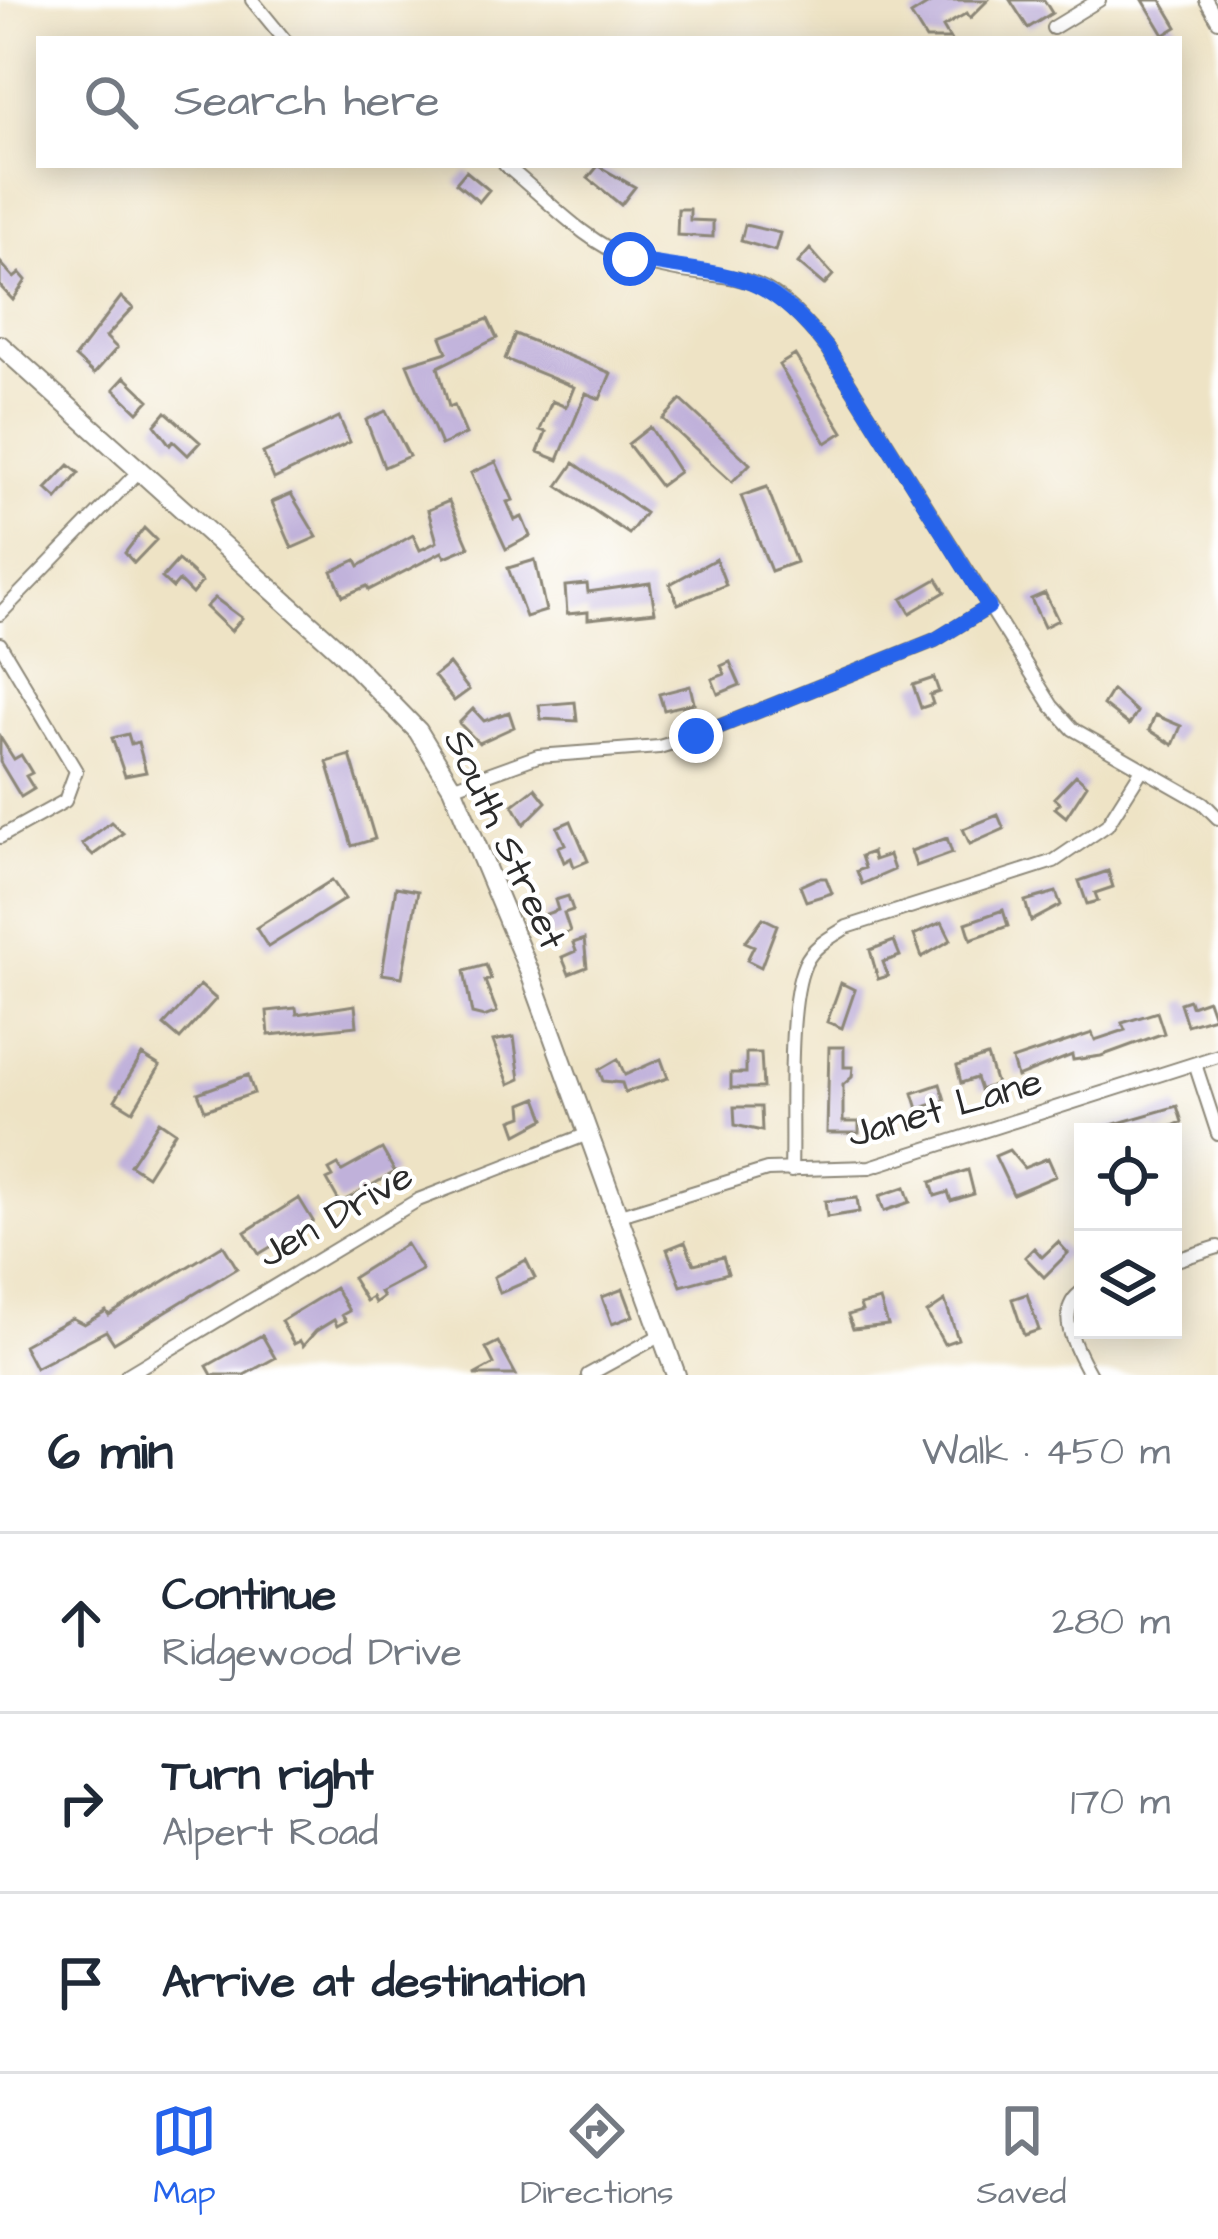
<!DOCTYPE html>
<html lang="en">
<head>
<meta charset="utf-8">
<style>
	body { margin:0; font-family:"Architects Daughter",sans-serif; background:#f2f2f3; color:#1f2937 }
	.controls { position:absolute; right:36px; bottom:36px; display:grid; overflow:hidden; border-radius:0px; box-shadow:0 6px 30px #0003 }
	.controls button { width:108px; height:108px; display:grid; place-items:center; padding:0; border:0; border-bottom:3px solid #e0e1e3; background:#fff; color:#1f2937; font:60px sans-serif }
	.stop { position:absolute; width:36px; height:36px; margin:-27px; border:9px solid #2563eb; border-radius:50%; background:#fff }
	.stop.end { background:#2563eb; border-color:#fff; box-shadow:0 3px 12px #0008 }
	.list { margin:0; padding:0; list-style:none }
	h2 { display:flex; justify-content:space-between; align-items:center; height:156px; margin:0; padding:0 48px; font-size:51px }
	h2 small { font-size:39px; font-weight:400; color:#747a83 }
	.list li { display:grid; grid-template-columns:78px 1fr auto; gap:36px; align-items:center; box-sizing:border-box; height:180px; padding:0 48px; border-top:3px solid #e0e1e3 }
	.list b { display:block; font-size:45px; white-space:nowrap }
	.list p { margin:0; font-size:39px; white-space:nowrap; color:#747a83 }
	.list em { font-size:39px; font-style:normal; color:#747a83 }
	.icon { flex:none; width:66px; height:66px; fill:none; stroke:currentColor; stroke-width:2; stroke-linecap:round; stroke-linejoin:round }
	.map { position:relative; flex:none; width:1218px; height:1375px; overflow:hidden }
	.search { position:absolute; background:#fff; box-shadow:0 6px 30px #0003; left:36px; right:36px; top:36px; height:132px; display:flex; align-items:center; gap:30px; box-sizing:border-box; padding:0 42px; border-radius:0px; color:#747a83; font-size:45px }
	.sheet { height:696px; background:#fff }
	nav { display:flex; justify-content:space-around; align-items:center; box-sizing:border-box; height:168px; border-top:3px solid #e0e1e3; background:#fff; font-size:33px; color:#747a83 }
	nav a { display:grid; justify-items:center; gap:6px }
	nav .on { color:#2563eb }
	.map>svg:first-child { display:block }
	.building { fill:#c0b1da }
	.lines { fill:none; stroke-linecap:round; stroke-linejoin:round }
	.street-casing { stroke:#8c8778; stroke-width:16 }
	.secondary-casing { stroke:#8c8778; stroke-width:22 }
	.street { stroke:#fff; stroke-width:12 }
	.secondary { stroke:#fff; stroke-width:18 }
	.route { stroke:#2563eb; stroke-width:15 }
	.labels { text-anchor:middle; dominant-baseline:central; stroke-width:9; stroke-linejoin:round; paint-order:stroke }
	.street-label { font-size:39px; fill:#2b2b2b; stroke:#fff }
</style>
</head>
<body>
<div class="map">
<svg width="1218" height="1375" viewBox="0 0 1218 1375">
	<rect width="100%" height="100%" fill="#fff"/>
	<filter id="ink" filterUnits="userSpaceOnUse"><feTurbulence type="fractalNoise" baseFrequency=".00833" numOctaves="2"/><feDisplacementMap in="SourceGraphic" scale="24" xChannelSelector="R" yChannelSelector="G"/><feConvolveMatrix kernelMatrix="1 2 1 2 8 2 1 2 1" color-interpolation-filters="sRGB"/></filter>
	<filter id="wash" filterUnits="userSpaceOnUse"><feTurbulence type="fractalNoise" baseFrequency=".004" numOctaves="4" result="noise"/><feDisplacementMap in="SourceGraphic" scale="48" xChannelSelector="R" yChannelSelector="G"/><feGaussianBlur stdDeviation="2.7" result="paint"/><feColorMatrix in="noise" values="0 0 0 0 0 0 0 0 0 0 0 0 0 0 0 0 0 1.4 0 .05"/><feComposite in="paint" operator="in"/></filter>
	<g filter="url(#wash)">
		<rect width="100%" height="100%" fill="#eee3c5"/>
		<g id="blocks">
			<!-- building -->
			<path class="building" d="M935 0H988L970 18 967 13 943 27 950 39H926L911 15Z
				M1010 0H1044L1052 13 1028 28Z
				M1143 0H1161L1177 27 1164 35Z
				M598 166 635 187 621 205 588 178Z
				M466 171 489 190 479 202 456 183Z
				M678 209H690V220L713 221V237L677 235Z
				M745 225 780 233 775 251 741 241Z
				M810 249 833 275 824 285 798 263Z
				M0 262 14 278 20 273 26 280 13 300 0 286Z
				M121 297 133 308 106 337 117 348 94 374 75 357Z
				M488 319 497 338 438 367 449 407 454 405 466 434 441 445 407 364 447 352 441 337Z
				M515 334 611 373 600 399 586 393 558 460 538 452 546 432 540 430 552 401 566 407 574 387 505 359Z
				M795 355 843 432 826 443 779 365Z
				M125 377 149 400 138 412 114 389Z
				M681 400 750 464 732 482 663 419Z
				M386 411 409 456 384 467 366 420Z
				M166 412 200 442 188 455 173 441 170 445 155 425Z
				M339 417 350 442 274 479 263 453Z
				M650 427 679 472 660 486 628 444Z
				M496 462 513 500 507 502 515 520 522 517 530 536 506 549 471 473Z
				M574 463 645 513 629 534 558 486Z
				M69 465 79 473 57 499 46 489Z
				M767 487 796 562 771 571 741 496Z
				M291 494 317 537 292 548 272 502Z
				M449 501 469 547 445 557 442 552 369 590 367 586 343 596 332 571 356 560 359 566 413 535 420 550 437 542 428 510Z
				M144 528 156 540 134 563 125 553Z
				M716 559 726 585 678 604 670 584Z
				M178 560 202 582 192 594 179 581 173 588 162 578Z
				M535 560 546 611 526 617 508 568Z
				M937 579 945 592 910 613 902 599Z
				M650 583 655 612 588 619V612L567 614 565 586 587 584 588 592Z
				M1045 593 1058 620 1044 627 1031 599Z
				M215 598 242 618 231 631 206 607Z
				M730 662 740 685 718 694 712 679 725 674 721 666Z
				M449 664 469 690 454 701 434 676Z
				M934 678 939 692 930 695 933 704 921 708 913 685Z
				M690 686 694 703 664 710 659 694Z
				M1112 690 1137 712 1129 725 1103 705Z
				M575 702 577 721 541 719 539 705Z
				M473 709 484 721 509 712 514 727 479 743 459 723Z
				M1155 715 1181 726 1173 745 1149 730Z
				M128 734 131 744 138 742 146 772 125 776 112 738Z
				M0 737 14 759 21 755 32 773 26 776 34 789 21 797 0 762Z
				M350 755 375 839 352 846 327 762Z
				M1076 775 1087 785 1066 817 1055 808 1060 803 1054 798Z
				M535 788 546 802 524 824 513 805Z
				M998 815 1004 829 970 844 963 829Z
				M571 821 588 861 574 867 571 858 564 862 558 847 565 844 557 827Z
				M111 822 123 833 93 855 82 844Z
				M947 838 952 853 916 866 911 851Z
				M872 852 874 860 889 855 894 870 862 884 857 871 865 868 861 856Z
				M1108 871 1113 887 1095 893 1098 901 1087 904 1079 881Z
				M818 878H826L832 893 806 901 800 886Z
				M332 880 345 899 268 947 256 928Z
				M396 887 418 891 402 977 382 974Z
				M1056 892 1061 905 1031 921 1025 901Z
				M568 896 573 910 564 913 570 931 551 938 546 914 558 910 555 900Z
				M1003 910 1008 926 971 939 966 923Z
				M763 918 777 925 761 967 747 960 754 946 745 942Z
				M942 922 951 940 922 957 914 935Z
				M584 939 587 967 569 974 562 957 576 951 573 943Z
				M894 941 900 956 883 962 888 976 878 979 870 950Z
				M486 965 491 979 485 981 497 1012 484 1017 472 1014 464 971Z
				M841 983 855 990 842 1028 827 1022Z
				M200 985 216 999 180 1039 164 1025Z
				M1189 1000 1191 1006 1208 1000 1214 1017 1187 1025 1180 1003Z
				M355 1005 357 1026 269 1035 267 1011 296 1008 297 1014Z
				M1157 1012 1164 1033 1101 1056 1073 1060 1072 1055 1017 1077 1012 1060 1092 1033 1095 1040 1125 1030 1122 1023Z
				M514 1037 520 1079 509 1084 493 1041Z
				M829 1047H844V1067H853L852 1077 843 1085V1122H859V1133H827Z
				M746 1053H761L763 1088H731V1073H746Z
				M142 1055 160 1066 133 1111 115 1100Z
				M987 1056 996 1084 980 1090 976 1078 961 1083 957 1066Z
				M618 1059 625 1075 661 1059 668 1078 625 1092 622 1083 603 1081 599 1070Z
				M248 1075 254 1093 205 1110 198 1093Z
				M940 1084 945 1100 918 1109 913 1093Z
				M537 1098 545 1119 517 1134 512 1120 523 1116 522 1104Z
				M1177 1106 1182 1122 1159 1132 1155 1126 1137 1132H1087Z
				M734 1107H761L762 1131 735 1125Z
				M159 1121 175 1132 147 1176 130 1165Z
				M382 1149 395 1172 340 1203 327 1180 333 1177 329 1170 338 1165 342 1171Z
				M1009 1150 1024 1168 1048 1158 1056 1176 1013 1194 995 1156Z
				M968 1170 974 1194 951 1201 948 1192 935 1196 931 1182Z
				M905 1187 910 1202 884 1211 879 1196Z
				M299 1198 313 1221 259 1254 245 1232Z
				M857 1198 859 1212 827 1217 825 1201Z
				M685 1242 694 1264 723 1257 728 1273 681 1286 667 1249Z
				M1058 1242 1068 1253 1044 1277 1025 1257 1034 1248 1042 1257Z
				M406 1244 422 1270 380 1292 383 1297 375 1303 372 1297 366 1301 352 1278Z
				M223 1245 237 1268 114 1343 106 1331 35 1368 23 1345 72 1318 84 1324 106 1311 109 1315Z
				M526 1260 535 1278 500 1293 494 1277Z
				M335 1288 349 1311 342 1315 346 1321 337 1326 334 1320 316 1331 303 1346 300 1341 294 1344 281 1321Z
				M623 1289 633 1316 612 1324 602 1297Z
				M1027 1294 1039 1330 1024 1335 1012 1299Z
				M880 1300 888 1325 853 1329 848 1315 862 1311 860 1305Z
				M945 1301 958 1339 944 1344 927 1313Z
				M262 1335 275 1358 244 1375H212L207 1366Z
				M498 1342 516 1375H474L494 1364 486 1348Z"/>
		</g>
	</g>
	<g filter="url(#ink)">
		<use href="#blocks" fill-opacity="0" stroke="#8c8778" stroke-width="3"/>
		<g class="lines">
			<!-- street casing -->
			<g class="street-casing">
				<path id="street" d="M252 0 284 39
					M1206 0 1218 21
					M1053 28 1099 0
					M505 165C543 195 586 244 632 259 732 291 750 250 827 348L1052 706 1073 729 1203 803 1218 818
					M0 614 139 471
					M0 644 76 771 65 801 0 837
					M452 787 538 756 659 747 696 736 935 640 989 607
					M1195 1064 1218 1134
					M791 1171C793 1121 786 1006 805 964 813 946 831 937 847 927L1054 861 1107 825 1141 771
					M617 1216 767 1170 870 1167 1218 1056
					M1173 1261 1218 1247
					M1083 1291C1053 1310 1076 1350 1090 1375
					M127 1375 418 1200 588 1134
					M588 1375 661 1335"/>
			</g>
			<!-- secondary casing -->
			<g class="secondary-casing">
				<path id="secondary" d="M0 345 338 649 418 731 452 787 530 973 676 1375"/>
			</g>
			<!-- street -->
			<use href="#street" class="street"/>
			<!-- secondary -->
			<use href="#secondary" class="secondary"/>
		</g>
	</g>
	<g class="lines" filter="url(#ink)">
		<!-- route -->
		<path class="route" d="M630 259C726 278 761 264 827 348L989 607 935 640 696 736"/>
	</g>
	<g class="labels">
		<!-- street labels -->
		<g class="street-label">
			<text transform="translate(504 840) rotate(65)">South Street</text>
			<text transform="translate(945 1109) rotate(-16)">Janet Lane</text>
			<text transform="translate(336 1216) rotate(-30)">Jen Drive</text>
		</g>
	</g>
</svg>
<div class="controls">
<button><svg class="icon" aria-label="locate" viewBox="0 0 24 24"><circle cx="12" cy="12" r="6"/><path d="M12 2v4M12 18v4M2 12h4M18 12h4"/></svg></button>
<button><svg class="icon" aria-label="layers" viewBox="0 0 24 24"><path d="M12 4l9 5-9 5-9-5zM3 14l9 5 9-5"/></svg></button>
</div>
<div class="stop" style="left:630px;top:259px"></div>
<div class="stop end" style="left:696px;top:736px"></div>
<div class="search"><svg class="icon" aria-label="search" viewBox="0 0 24 24"><circle cx="10" cy="10" r="6"/><path d="M15 15l6 6"/></svg>Search here</div>
</div>
<section class="sheet">
<h2>6 min<small>Walk · 450 m</small></h2>
<ul class="list">
<li><svg class="icon" aria-label="ahead" viewBox="0 0 24 24"><path d="M12 20V5M6 11l6-6 6 6"/></svg><div><b>Continue</b><p>Ridgewood Drive</p></div><em>280 m</em></li>
<li><svg class="icon" aria-label="right" viewBox="0 0 24 24"><path d="M7 20v-9h11M14 6l5 5-5 5"/></svg><div><b>Turn right</b><p>Alpert Road</p></div><em>170 m</em></li>
<li><svg class="icon" aria-label="arrive" viewBox="0 0 24 24"><path d="M6 21V4h12l-3 4 3 4H6"/></svg><div><b>Arrive at destination</b></div></li>
</ul>
</section>
<nav>
<a class="on"><svg class="icon" aria-label="map" viewBox="0 0 24 24"><path d="M3 6l6-2 6 2 6-2v14l-6 2-6-2-6 2zM9 4v14M15 6v14"/></svg>Map</a>
<a><svg class="icon" aria-label="directions" viewBox="0 0 24 24"><path d="M12 3l9 9-9 9-9-9zM9 14v-3h6M13 9l2 2-2 2"/></svg>Directions</a>
<a><svg class="icon" aria-label="saved" viewBox="0 0 24 24"><path d="M7 4h10v16l-5-4-5 4z"/></svg>Saved</a>
</nav>
</body>
</html>
